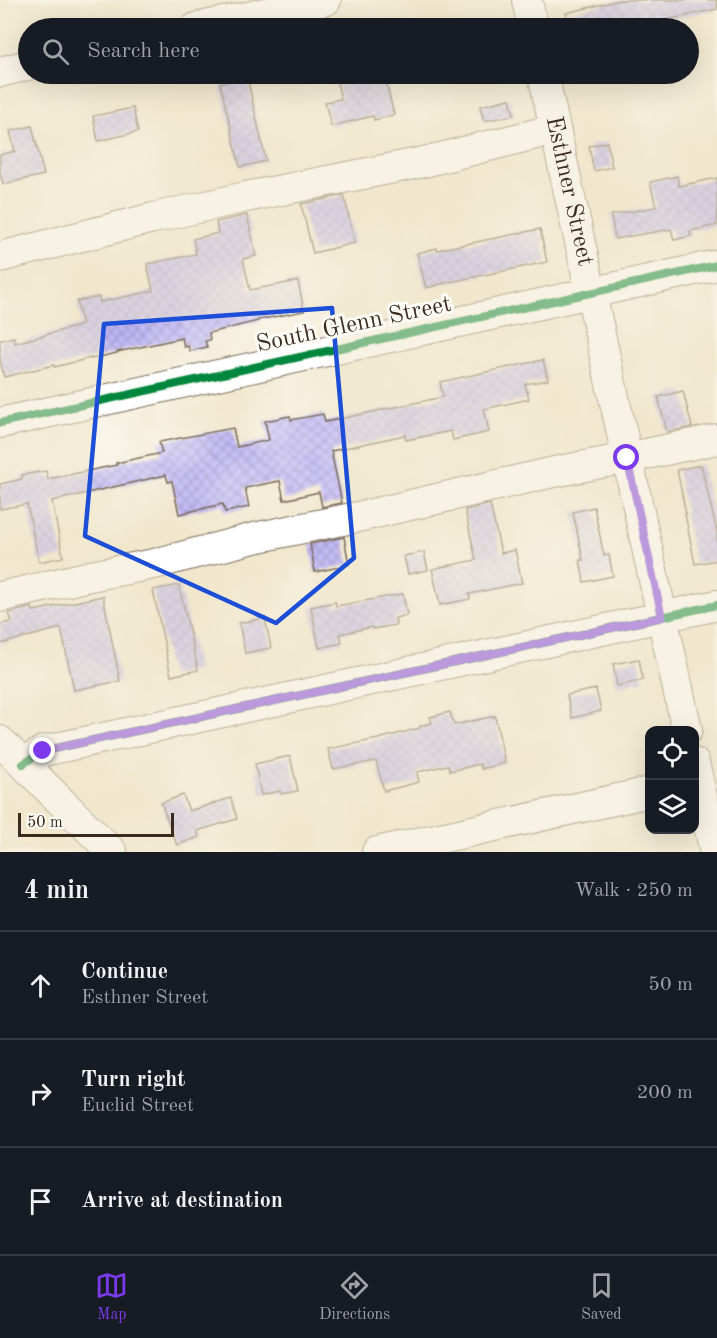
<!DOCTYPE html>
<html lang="en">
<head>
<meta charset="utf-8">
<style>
	body { margin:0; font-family:"Old Standard TT",serif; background:#20242c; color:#f1f3f6 }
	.controls { position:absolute; right:18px; bottom:18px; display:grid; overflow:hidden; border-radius:12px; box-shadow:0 6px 24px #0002 }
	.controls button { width:54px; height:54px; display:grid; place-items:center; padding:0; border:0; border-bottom:2px solid #363941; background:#171b24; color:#f1f3f6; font:30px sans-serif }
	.scale { position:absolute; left:18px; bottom:15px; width:156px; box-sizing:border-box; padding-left:6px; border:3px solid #3b2a1e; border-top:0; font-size:16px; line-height:21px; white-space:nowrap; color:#3b2a1e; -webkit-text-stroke:4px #fdfcf7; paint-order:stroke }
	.stop { position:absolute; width:18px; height:18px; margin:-14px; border:4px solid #7c3aed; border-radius:50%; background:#fff }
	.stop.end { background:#7c3aed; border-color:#fff; box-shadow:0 2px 6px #0008 }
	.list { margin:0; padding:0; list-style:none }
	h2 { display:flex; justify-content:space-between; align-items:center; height:78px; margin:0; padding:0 24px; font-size:26px }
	h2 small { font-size:20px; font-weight:400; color:#9ea1a6 }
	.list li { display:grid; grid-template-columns:39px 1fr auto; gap:18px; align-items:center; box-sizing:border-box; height:108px; padding:0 24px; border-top:2px solid #363941 }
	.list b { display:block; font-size:22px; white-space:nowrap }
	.list p { margin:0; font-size:20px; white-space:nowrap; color:#9ea1a6 }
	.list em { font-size:20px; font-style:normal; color:#9ea1a6 }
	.icon { flex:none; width:33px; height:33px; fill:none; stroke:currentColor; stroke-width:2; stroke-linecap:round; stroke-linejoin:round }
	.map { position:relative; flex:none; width:717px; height:852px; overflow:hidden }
	.search { position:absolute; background:#171b24; box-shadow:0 6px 24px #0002; left:18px; right:18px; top:18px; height:66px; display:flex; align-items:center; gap:15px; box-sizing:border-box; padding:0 21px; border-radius:33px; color:#9ea1a6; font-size:22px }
	.sheet { height:402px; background:#171b24 }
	nav { display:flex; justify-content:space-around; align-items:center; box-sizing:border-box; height:84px; border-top:2px solid #363941; background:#171b24; font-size:16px; color:#9ea1a6 }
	nav a { display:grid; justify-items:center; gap:3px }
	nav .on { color:#7c3aed }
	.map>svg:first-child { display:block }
	.building { fill:url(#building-cross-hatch) }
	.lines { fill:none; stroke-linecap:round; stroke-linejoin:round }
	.minor-casing { stroke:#7b6c5b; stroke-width:32 }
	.minor { stroke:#fff; stroke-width:30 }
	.cycleway-casing { stroke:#fdfcf7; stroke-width:11 }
	.cycleway { stroke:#00873e; stroke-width:8 }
	.route { stroke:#7c3aed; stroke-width:8 }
	.marked { fill:none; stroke:#1d4ed8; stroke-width:4.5; stroke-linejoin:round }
	.labels { text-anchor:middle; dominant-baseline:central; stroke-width:6; stroke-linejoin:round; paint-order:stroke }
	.street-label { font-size:24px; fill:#3b2a1e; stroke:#fdfcf7 }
</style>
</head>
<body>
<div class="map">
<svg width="717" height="852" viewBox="0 0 717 852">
	<defs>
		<pattern id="building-cross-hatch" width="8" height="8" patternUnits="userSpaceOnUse" patternTransform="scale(1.5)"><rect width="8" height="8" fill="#c0b7f6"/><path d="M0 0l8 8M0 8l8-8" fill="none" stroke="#9d95c7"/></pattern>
	</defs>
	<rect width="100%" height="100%" fill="#fdfcf7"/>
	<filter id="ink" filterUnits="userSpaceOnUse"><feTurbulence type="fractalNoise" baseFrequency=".0167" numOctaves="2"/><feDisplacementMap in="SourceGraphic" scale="12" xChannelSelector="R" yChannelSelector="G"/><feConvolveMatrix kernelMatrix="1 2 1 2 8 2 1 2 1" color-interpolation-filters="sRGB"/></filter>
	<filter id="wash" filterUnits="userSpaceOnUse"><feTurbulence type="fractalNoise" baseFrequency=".008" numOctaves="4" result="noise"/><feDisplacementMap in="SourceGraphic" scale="24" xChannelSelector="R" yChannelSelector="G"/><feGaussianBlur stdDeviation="1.35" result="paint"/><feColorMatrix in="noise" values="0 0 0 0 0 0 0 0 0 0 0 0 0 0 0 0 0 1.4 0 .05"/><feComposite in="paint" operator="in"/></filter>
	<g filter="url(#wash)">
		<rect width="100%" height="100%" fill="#f1e7cd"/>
		<g id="blocks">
			<!-- building -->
			<path class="building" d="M620 0H717V9L662 21 664 28H570L566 13Z
				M335 74H384L394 115 374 120 373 116 331 126 325 102 341 99Z
				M247 77 266 161 240 167 220 83Z
				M510 99 514 115 484 121 480 106Z
				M133 108 138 132 98 141 93 116Z
				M32 126 44 175 3 184 0 173V155L15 151 10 131Z
				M607 142 612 167 594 171 589 146Z
				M677 176 679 186 717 178V225L690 231 691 236 674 240 671 229 615 239 611 215 656 207 650 182Z
				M344 195 355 243 313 253 301 204Z
				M247 215 256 256 243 259 250 290 298 281 304 311 258 320V321L209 333 210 340 205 341 207 347 190 351 188 346 184 347 182 338 117 352V353L91 359V358L54 367V365L4 377 0 360V340L14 337 15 343 82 325 77 301 99 297 100 302 153 291 147 264 196 254 193 239 218 233 216 222Z
				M540 229 547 262 445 283 426 288 417 253 437 248V250Z
				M543 360 548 380 525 384 529 399 484 409 489 432 453 440 451 431 406 440 405 435 331 451 342 503 322 507 319 492 284 500 280 481 245 488 249 507 225 512 223 504 179 514 172 481 168 482 166 475 52 501 63 557 39 562 27 504 0 509V484L22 479V475L46 471 48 479 117 465 116 463 162 453 159 442 233 428 237 447 269 440 265 421 290 416 291 420 323 414 325 422 443 397 440 382Z
				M683 391 692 427 667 432 658 397Z
				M701 465 717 532V560L695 564 685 514H686L677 470Z
				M490 504 501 553 515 550 522 583 469 594 470 599 440 605 432 569 476 560 465 510Z
				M594 507 604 556 609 555 613 576 584 582 580 560H583L573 512Z
				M344 537 349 565 315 572 310 544Z
				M424 552 428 570 408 574 404 556Z
				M179 585 198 670 171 676 153 590Z
				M403 594 407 615 395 618 396 625 372 629V627L340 634 342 643 319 648 311 607 335 602 336 606Z
				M103 596 120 681 74 690 61 628 0 644V624L12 622 9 613 32 607 33 611Z
				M265 618 271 648 245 653 239 623Z
				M639 659 643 680 617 686 613 664Z
				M596 689 601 711 572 718 567 695Z
				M450 712 454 725 495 716 505 763 481 769 480 764 450 771 448 765 417 772 419 782 384 791 376 761 333 769 328 749 378 739 420 728V726L432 723 430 717Z
				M290 756 298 791 281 794 280 791 261 795 255 764Z
				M183 795 189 811 231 798 237 819 197 831 199 837 177 845 161 803Z"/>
		</g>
	</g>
	<g filter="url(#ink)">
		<use href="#blocks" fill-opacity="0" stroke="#7b6c5b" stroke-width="1.5"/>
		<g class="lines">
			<!-- minor casing -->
			<g class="minor-casing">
				<g id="minor">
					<path d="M527 0 533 28"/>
					<path d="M196 28 326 0"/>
					<path d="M0 72 28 65"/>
					<path id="s1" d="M543 74 687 730"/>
					<path d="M0 257 153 218 246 197 424 162 540 133H556"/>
					<path d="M0 423 717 265"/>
					<path d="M0 597 90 576 154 564 254 538 367 515 554 472 627 458 717 439"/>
					<path d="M0 741 112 852"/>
					<path d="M694 763 715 852"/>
					<path d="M23 764 43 751 717 605"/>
					<path d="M377 852 650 792"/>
				</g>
			</g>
			<!-- minor -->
			<use href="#minor" class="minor"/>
			<!-- cycleway casing -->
			<g class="cycleway-casing">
				<path id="cycleway" d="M0 423 717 265
					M23 764 43 751 717 605"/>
			</g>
			<!-- cycleway -->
			<use href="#cycleway" class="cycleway"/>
		</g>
	</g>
	<g class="lines" filter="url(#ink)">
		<!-- route -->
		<path class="route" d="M43 751 662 617 627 458"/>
	</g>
	<!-- marked area -->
	<path d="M0 0H717V852H0ZM332 308 354 558 276 623 85 536 104 324Z" fill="#f1e7cd" fill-opacity=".55" fill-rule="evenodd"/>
	<path class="marked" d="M332 308 354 558 276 623 85 536 104 324Z"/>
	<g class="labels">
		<!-- street labels -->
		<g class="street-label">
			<text stroke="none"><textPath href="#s1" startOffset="120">Esthner Street</textPath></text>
			<text transform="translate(354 325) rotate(-12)">South Glenn Street</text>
		</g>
	</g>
</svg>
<div class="controls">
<button><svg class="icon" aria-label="locate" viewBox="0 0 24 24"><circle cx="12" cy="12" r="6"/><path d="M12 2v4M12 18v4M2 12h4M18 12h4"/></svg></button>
<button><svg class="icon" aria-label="layers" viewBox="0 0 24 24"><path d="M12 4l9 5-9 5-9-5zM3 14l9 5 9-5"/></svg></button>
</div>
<div class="scale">50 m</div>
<div class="stop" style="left:627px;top:458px"></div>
<div class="stop end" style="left:43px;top:751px"></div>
<div class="search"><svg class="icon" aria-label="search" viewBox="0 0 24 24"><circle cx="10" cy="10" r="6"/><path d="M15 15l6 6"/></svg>Search here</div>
</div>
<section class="sheet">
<h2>4 min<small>Walk · 250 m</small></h2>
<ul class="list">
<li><svg class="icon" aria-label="ahead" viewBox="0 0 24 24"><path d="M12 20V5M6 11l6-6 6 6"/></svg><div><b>Continue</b><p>Esthner Street</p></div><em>50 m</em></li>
<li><svg class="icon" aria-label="right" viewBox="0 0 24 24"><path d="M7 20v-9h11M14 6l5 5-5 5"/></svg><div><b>Turn right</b><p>Euclid Street</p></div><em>200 m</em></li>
<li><svg class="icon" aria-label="arrive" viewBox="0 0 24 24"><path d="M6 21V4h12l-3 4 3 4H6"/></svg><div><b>Arrive at destination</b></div></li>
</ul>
</section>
<nav>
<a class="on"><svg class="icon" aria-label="map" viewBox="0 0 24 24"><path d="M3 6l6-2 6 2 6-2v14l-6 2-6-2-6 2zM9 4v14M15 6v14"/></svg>Map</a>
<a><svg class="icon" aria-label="directions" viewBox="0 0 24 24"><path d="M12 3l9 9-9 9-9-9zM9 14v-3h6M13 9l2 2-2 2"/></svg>Directions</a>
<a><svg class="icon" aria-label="saved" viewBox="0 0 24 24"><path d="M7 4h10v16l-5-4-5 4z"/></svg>Saved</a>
</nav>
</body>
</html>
